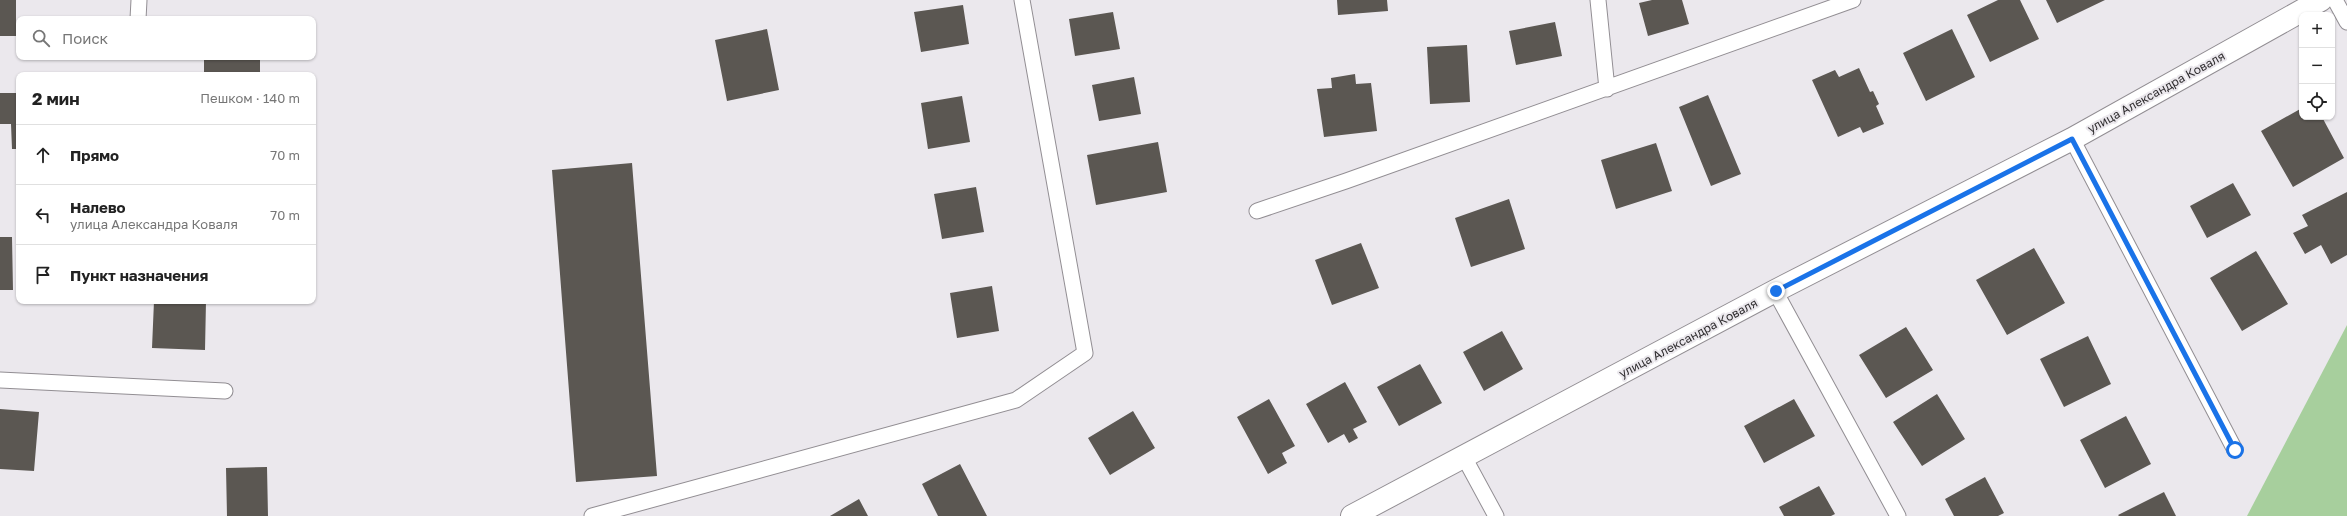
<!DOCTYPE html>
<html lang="ru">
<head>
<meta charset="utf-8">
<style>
	body { margin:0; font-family:"Golos Text",sans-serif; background:#f2f2f2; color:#222 }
	.controls { position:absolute; right:12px; top:12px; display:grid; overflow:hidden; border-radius:8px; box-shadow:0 1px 3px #0004 }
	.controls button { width:36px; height:36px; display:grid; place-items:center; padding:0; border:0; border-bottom:1px solid #e0e0e0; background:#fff; color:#222; font:20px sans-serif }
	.stop { position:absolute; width:12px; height:12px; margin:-9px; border:3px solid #1a73e8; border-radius:50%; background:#fff }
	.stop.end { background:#1a73e8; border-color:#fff; box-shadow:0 1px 4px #0008 }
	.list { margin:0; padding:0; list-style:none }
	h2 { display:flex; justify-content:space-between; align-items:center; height:52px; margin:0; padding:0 16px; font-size:17px }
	h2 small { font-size:13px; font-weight:400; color:#767676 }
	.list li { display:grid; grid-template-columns:26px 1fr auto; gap:12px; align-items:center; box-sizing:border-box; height:60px; padding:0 16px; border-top:1px solid #e0e0e0 }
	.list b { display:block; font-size:15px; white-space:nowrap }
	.list p { margin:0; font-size:13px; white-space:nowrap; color:#767676 }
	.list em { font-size:13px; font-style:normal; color:#767676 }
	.icon { flex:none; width:22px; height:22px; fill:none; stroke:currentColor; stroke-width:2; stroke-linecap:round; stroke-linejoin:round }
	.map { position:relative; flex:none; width:2347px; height:516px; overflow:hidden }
	.search { position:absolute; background:#fff; box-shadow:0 1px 3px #0004; left:16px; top:16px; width:300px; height:44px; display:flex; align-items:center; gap:10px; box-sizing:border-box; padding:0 14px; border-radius:8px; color:#767676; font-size:15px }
	.panel { position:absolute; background:#fff; box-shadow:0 1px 3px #0004; left:16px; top:72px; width:300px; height:232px; border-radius:8px }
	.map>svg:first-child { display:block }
	.green { fill:#a7cf9d }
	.building { fill:#5b5752 }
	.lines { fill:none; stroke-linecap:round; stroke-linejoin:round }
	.lane-casing { stroke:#928e93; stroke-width:17 }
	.street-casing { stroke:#928e93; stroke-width:24 }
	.lane { stroke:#fff; stroke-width:15 }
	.street { stroke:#fff; stroke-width:22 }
	.route { stroke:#1a73e8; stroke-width:5 }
	.labels { text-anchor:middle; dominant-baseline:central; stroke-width:4; stroke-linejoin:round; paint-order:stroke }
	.street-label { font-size:12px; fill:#2f2d2f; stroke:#ebe8ed }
</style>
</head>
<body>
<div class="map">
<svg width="2347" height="516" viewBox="0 0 2347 516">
	<rect width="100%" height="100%" fill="#ebe8ed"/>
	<!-- green -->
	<path class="green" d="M2347 325V516H2247Z"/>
	<!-- building -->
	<path class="building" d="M0 0H16V36H0Z
		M1337 0H1387L1388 11 1338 15Z
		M1652 0H1682L1689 24 1648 36 1639 3Z
		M1998 0H2020L2039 39 1990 62 1967 15Z
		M2046 0H2105L2057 23Z
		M963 5 969 44 921 52 914 12Z
		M1113 12 1120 49 1075 56 1069 19Z
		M1555 22 1562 56 1516 65 1509 31Z
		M767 29 779 90 727 101 715 40Z
		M1952 29 1975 77 1926 101 1903 53Z
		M1467 45 1470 102 1430 104 1427 47Z
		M204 57H260V75H204Z
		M1859 68 1870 92 1873 91 1879 104 1876 106 1884 124 1863 133 1860 127 1838 137 1812 80 1835 70 1839 77Z
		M1355 74 1356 84 1371 83 1377 131 1324 137 1317 89 1332 88 1331 78Z
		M1134 77 1141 114 1099 121 1092 85Z
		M0 93H19V149H12L11 124H0Z
		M1708 95 1741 174 1711 186 1679 107Z
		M962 96 970 142 928 149 921 103Z
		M2302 108V117H2322L2344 158 2293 187 2261 131Z
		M1158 142 1167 192 1096 205 1087 155Z
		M1656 143 1672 191 1616 209 1601 160Z
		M632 163 657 476 576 482 552 170Z
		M2233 183 2251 215 2207 238 2190 206Z
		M976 187 984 232 942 239 934 194Z
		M2347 192V255L2331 264 2321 245 2305 254 2293 233 2308 226 2302 215Z
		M1509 199 1525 249 1471 267 1455 218Z
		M0 237H12L13 290H0Z
		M1361 243 1379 288 1332 305 1315 260Z
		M2034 248 2065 303 2007 335 1976 280Z
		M2256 251 2288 304 2242 331 2210 278Z
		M992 286 999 331 957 338 950 293Z
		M154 301H206L205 350 152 348Z
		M1906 327 1933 370 1886 398 1859 355Z
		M1502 331 1523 369 1484 391 1463 352Z
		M2088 336 2111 384 2064 407 2040 359Z
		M1420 364 1442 403 1399 426 1377 387Z
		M1345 382 1367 422 1353 429 1358 438 1349 443 1344 434 1328 443 1306 404Z
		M1937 394 1965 439 1922 466 1893 422Z
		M1269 399 1295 446 1282 453 1287 463 1268 474 1237 417Z
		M1794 399 1815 436 1764 463 1744 426Z
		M0 409 39 412 34 471 0 469Z
		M1133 411 1155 448 1110 475 1088 438Z
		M2126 416 2151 464 2105 488 2080 440Z
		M960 464 987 516H938L922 484Z
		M267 467 268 516H227L226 468Z
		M1985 477 2004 513 1998 516H1954L1945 499Z
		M1819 486 1835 514 1831 516H1784L1779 507Z
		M2164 492 2176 516H2119L2118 515Z
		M859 499 868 516H830Z"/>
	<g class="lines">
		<!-- lane casing -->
		<g class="lane-casing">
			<path id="lane" d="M1598 0 1607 89
				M2335 0 2347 22
				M138 19 139 0
				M2072 139 2235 450
				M1257 211 1346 181 1853 0
				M1775 291 1898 516
				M0 380 225 391
				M1464 457 1496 516
				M592 516 1016 400 1085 353 1022 0"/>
		</g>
		<!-- street casing -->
		<g class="street-casing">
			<path id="street" d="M1352 516 1775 291 2072 139 2321 0"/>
		</g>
		<!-- lane -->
		<use href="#lane" class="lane"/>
		<!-- street -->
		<use href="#street" class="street"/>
	</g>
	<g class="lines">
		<!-- route -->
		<path class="route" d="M1776 291 2072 139 2235 450"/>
	</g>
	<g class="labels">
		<!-- street labels -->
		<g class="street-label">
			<text transform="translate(2156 92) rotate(-29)">улица Александра Коваля</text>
			<text transform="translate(1688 338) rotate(-28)">улица Александра Коваля</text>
		</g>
	</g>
</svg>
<div class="controls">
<button>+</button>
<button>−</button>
<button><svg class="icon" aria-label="locate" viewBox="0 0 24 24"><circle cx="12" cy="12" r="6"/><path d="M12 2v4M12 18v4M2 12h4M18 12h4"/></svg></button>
</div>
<div class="stop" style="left:2235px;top:450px"></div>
<div class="stop end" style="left:1776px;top:291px"></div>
<div class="search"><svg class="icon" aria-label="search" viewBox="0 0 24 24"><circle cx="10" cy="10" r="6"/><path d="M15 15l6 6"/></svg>Поиск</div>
<section class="panel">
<h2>2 мин<small>Пешком · 140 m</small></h2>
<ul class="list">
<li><svg class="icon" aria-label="ahead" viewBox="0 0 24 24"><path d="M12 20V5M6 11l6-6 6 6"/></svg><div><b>Прямо</b></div><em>70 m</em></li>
<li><svg class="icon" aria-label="left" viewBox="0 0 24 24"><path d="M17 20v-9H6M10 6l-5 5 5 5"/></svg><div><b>Налево</b><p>улица Александра Коваля</p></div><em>70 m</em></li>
<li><svg class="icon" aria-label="arrive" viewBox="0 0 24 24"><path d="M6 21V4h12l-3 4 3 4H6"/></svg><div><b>Пункт назначения</b></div></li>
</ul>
</section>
</div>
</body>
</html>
